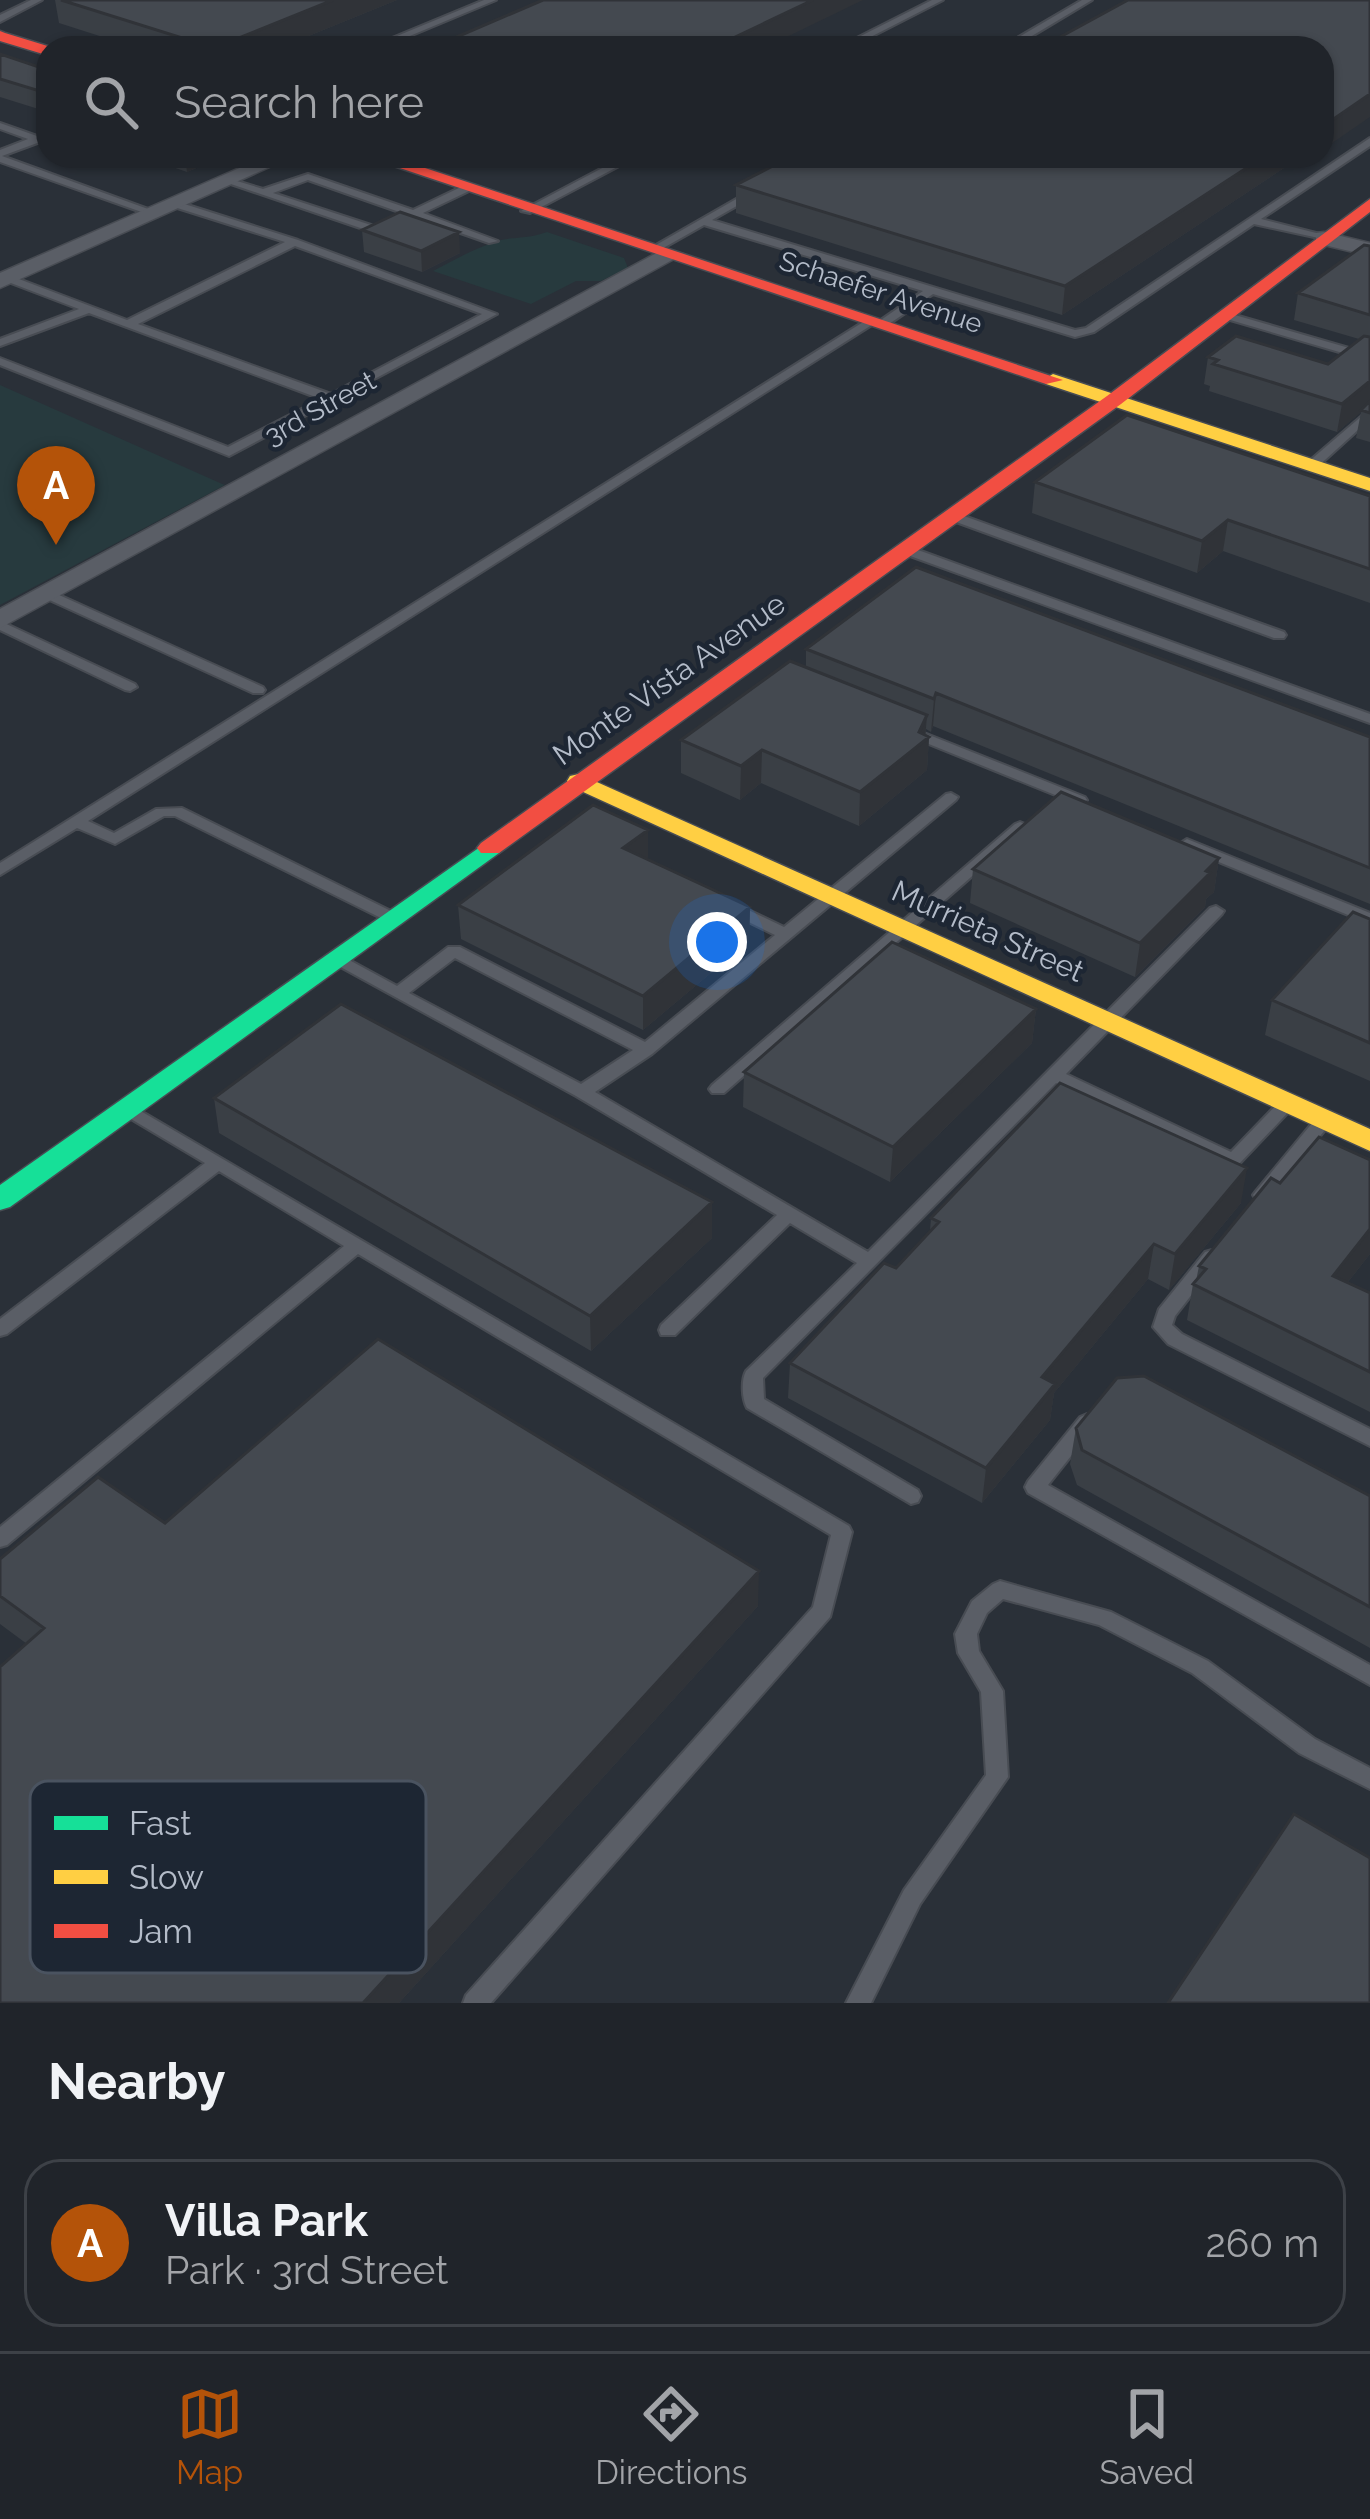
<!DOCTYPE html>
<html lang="en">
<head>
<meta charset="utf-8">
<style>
	body { margin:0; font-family:Raleway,sans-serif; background:#2d3036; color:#f1f3f6 }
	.you { position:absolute; left:717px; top:942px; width:42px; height:42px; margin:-30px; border:9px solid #fff; border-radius:50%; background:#1a73e8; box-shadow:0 0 0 18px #1a73e833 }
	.badge { display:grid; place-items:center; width:78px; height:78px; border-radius:50%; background:#b45309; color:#fff; font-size:39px; font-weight:700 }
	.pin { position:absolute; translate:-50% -99px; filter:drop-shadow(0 3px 6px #0008) }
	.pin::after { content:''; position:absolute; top:63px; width:42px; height:36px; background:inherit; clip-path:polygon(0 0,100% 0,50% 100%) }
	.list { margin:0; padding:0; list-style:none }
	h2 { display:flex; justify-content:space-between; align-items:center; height:156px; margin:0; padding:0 48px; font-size:51px }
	h2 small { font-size:39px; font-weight:400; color:#a2a4a8 }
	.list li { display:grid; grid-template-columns:78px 1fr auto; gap:36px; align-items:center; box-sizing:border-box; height:168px; margin:0 24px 24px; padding:0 24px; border:3px solid #3d4147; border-radius:36px }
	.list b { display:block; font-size:45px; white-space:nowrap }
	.list p { margin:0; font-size:39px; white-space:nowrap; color:#a2a4a8 }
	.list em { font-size:39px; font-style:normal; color:#a2a4a8 }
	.icon { flex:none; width:66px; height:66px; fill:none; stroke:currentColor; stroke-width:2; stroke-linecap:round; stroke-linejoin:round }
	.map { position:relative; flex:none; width:1370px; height:2003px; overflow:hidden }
	.search { position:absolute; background:#20242a; box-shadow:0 3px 9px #0004; left:36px; right:36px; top:36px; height:132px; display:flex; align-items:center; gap:30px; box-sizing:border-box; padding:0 42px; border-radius:36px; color:#a2a4a8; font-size:45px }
	.sheet { height:348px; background:#20242a }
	nav { display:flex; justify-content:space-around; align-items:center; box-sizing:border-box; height:168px; border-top:3px solid #3d4147; background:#20242a; font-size:33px; color:#a2a4a8 }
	nav a { display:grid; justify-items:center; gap:6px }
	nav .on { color:#b45309 }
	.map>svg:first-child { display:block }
	.green { fill:#273a3e }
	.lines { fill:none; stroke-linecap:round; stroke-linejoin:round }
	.lane-casing { stroke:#484c53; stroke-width:4 }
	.street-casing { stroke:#484c53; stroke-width:3 }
	.fast-casing { stroke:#484c53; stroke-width:3 }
	.slow-casing { stroke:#484c53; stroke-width:3 }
	.jam-casing { stroke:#484c53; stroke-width:3 }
	.lane { fill:#5a5e66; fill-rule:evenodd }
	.street { fill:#5a5e66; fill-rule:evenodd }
	.fast { fill:#16e098; fill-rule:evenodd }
	.slow { fill:#ffcf43; fill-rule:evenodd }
	.jam { fill:#f24e42; fill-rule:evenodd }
	.wall { fill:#3a3f45 }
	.shaded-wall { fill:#303338 }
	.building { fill:#444950; stroke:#303338; stroke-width:3 }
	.labels { text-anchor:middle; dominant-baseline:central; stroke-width:9; stroke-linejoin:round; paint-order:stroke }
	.far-street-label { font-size:27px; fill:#b4bcc9; stroke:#1d2633 }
	.street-label { font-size:30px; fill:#b4bcc9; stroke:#1d2633 }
	.key { fill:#1d2633; stroke:#4a5360; stroke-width:3 }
	.key-label { font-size:33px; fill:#b4bcc9 }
</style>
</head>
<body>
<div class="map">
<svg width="1370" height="2003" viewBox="0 0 1370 2003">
	<rect width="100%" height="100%" fill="#2a3038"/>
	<!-- green -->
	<path class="green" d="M547 232 624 258 628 268 601 281H576L531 304 433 271C454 260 475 248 498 241 514 236 524 240 547 232Z
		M0 385 220 483 225 485 0 605Z"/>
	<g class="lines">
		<!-- lane casing -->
		<g class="lane-casing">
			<path id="lane" d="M31 0H42L0 22V15Z
				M484 0H496L381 48H368Z
				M932 0H943L849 48H837Z
				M1082 0H1092L1012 48H1000Z
				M0 123 37 136 48 132V139L2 156 159 213 150 215 0 162V150L28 139 0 129Z
				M1370 138V146L1261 219 1328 236V240L1254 224 1094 332 1075 337 933 294 886 326H878V322L923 291 704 225 658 251 649 249 752 190 756 191V195L712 220 1075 330 1086 328Z
				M625 156H638L530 213 521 211Z
				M810 156H822L794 173 785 171Z
				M308 174 413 210 461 187H469V191L423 213 498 241 489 243 415 217 378 234 222 181 227 178 263 189ZM308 180 405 214 377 227 273 193Z
				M175 201 298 240 497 314 229 456 0 365V358L228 447 321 399 89 313 0 346V339L79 309 3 280V276H11L127 320 285 242 171 206 170 204ZM295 246 482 314 331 394 138 324Z
				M1220 313H1228L1370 354V361L1220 317Z
				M868 319 878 321 88 821 114 833 156 809 182 808 397 914 399 917 397 920H385L175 816H164L115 844 77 828 0 875V863Z
				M1370 409V419L1315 469H1307V463Z
				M953 512 1284 632 1286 635 1284 638H1274L948 519V513Z
				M907 546 1370 714V723L902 553 900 550Z
				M48 590 263 687 265 690 263 693H253L43 597 41 594Z
				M0 621 135 684 137 687 130 691 125 690 0 630Z
				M909 727 1085 797 1087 800 1080 804 1075 803 904 734 902 731Z
				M951 793 958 797 956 800 652 1054 595 1092 868 1252 1210 908 1216 906 1224 911 1222 914 1066 1074 1231 1152 1282 1099 1288 1097 1297 1103 1239 1164 1233 1166 1056 1083 763 1378 764 1399 918 1490 921 1496 918 1502 911 1504 747 1408C742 1399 741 1380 746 1371L857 1263 790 1223 675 1335H661L659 1330 661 1325 777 1215 576 1096 326 959 328 955H340L397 986 448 947H460L645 1042 775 935 726 911 724 908 726 905H738L784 927 946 794ZM455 958 633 1050 581 1084 409 993Z
				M1020 822 1025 824 1028 827 1025 830 724 1093H712L709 1089 712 1085 1015 824Z
				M1187 839 1370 913V924L1182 847 1179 844Z
				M127 1103 849 1526 852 1532 830 1617 491 2003H463L466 1995 813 1607 831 1535 358 1254 7 1545 0 1547V1527L344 1246 219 1171 7 1334 0 1336V1319L205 1163 121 1113 118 1109Z
				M1324 1114 1330 1116 1333 1120 1330 1124 1268 1199H1256L1253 1195 1256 1191 1318 1116Z
				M1212 1250 1219 1252 1221 1257 1175 1316 1172 1325 1182 1334 1370 1429V1446L1168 1344 1153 1327 1159 1309 1205 1252Z
				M1087 1414 1094 1417 1097 1422 1094 1427 1048 1485 1370 1665V1685L1028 1493 1025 1487 1028 1481 1080 1417Z
				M1000 1581 1111 1612 1208 1661 1315 1739 1370 1768V1789L1299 1753 1192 1673 1099 1625 1003 1599 987 1613 977 1634 979 1651 1003 1691 1008 1777 920 1904 871 2003H846L904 1890 986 1775 981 1692 958 1653 955 1634 972 1601 993 1584Z"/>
		</g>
		<!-- street casing -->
		<g class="street-casing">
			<path id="street" d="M267 156H294L0 288V273Z
				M1324 232 1370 243V256L1316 243V233Z
				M664 249 683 254 0 628V609Z"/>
		</g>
		<!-- fast casing -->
		<g class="fast-casing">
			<path id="fast" d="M490 840 499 843 503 848 499 853 10 1207 0 1210V1185Z"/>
		</g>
		<!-- slow casing -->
		<g class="slow-casing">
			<path id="slow" d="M1053 374 1370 478V491L1046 384 1043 380Z
				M579 774 1370 1129V1151L570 786 567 781 570 776Z"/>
		</g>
		<!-- jam casing -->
		<g class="jam-casing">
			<path id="jam" d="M0 31 5 33 54 48H48V56L43 54 0 41Z
				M364 156H389L1063 380 1046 384Z
				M1370 199V212L1121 404 499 853H481L477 848 481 843 1107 396Z"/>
		</g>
		<!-- lane -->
		<use href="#lane" class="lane"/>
		<!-- street -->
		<use href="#street" class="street"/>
		<!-- fast -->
		<use href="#fast" class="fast"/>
		<!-- slow -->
		<use href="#slow" class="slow"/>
		<!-- jam -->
		<use href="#jam" class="jam"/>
	</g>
	<!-- wall -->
	<path class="wall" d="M55 0H397L279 48H137L59 23Z
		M0 54 48 70V112L0 97Z
		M141 156H224L187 172Z
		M479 156H542L517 168Z
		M840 156H1314L1302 164 1293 162 1062 315 736 213V185L821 166Z
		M362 230 460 253 422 272 364 252Z
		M1370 246V442L1356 438 1361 412 1337 432 1209 391 1210 386 1204 384 1208 357 1328 364 1359 339 1294 320 1298 293Z
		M1035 482 1370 496V603L1223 551 1197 573 1032 513Z
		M806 649 1370 737V904L933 726 931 732 926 729 925 735 929 737 927 770 859 826 761 783 740 800 681 773V740L806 667Z
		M648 830V860L750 907 749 941 643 1030 461 939 458 905Z
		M1219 858 1214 892 1206 899 1205 907 1135 977 970 903 973 869Z
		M1370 919V1081L1265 1035 1272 1000Z
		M1036 1009 1032 1043 890 1182 743 1107 744 1072Z
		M214 1098 712 1238 591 1351 219 1133Z
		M1370 1160V1254L1348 1282 1370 1293V1412L1187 1320 1193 1284 1196 1281 1199 1266 1280 1183Z
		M1241 1203 1169 1290 1148 1279 1054 1393 1050 1420 982 1503 788 1398 790 1363 896 1268 930 1231 931 1218Z
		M1076 1428 1370 1496V1648L1077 1485 1070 1464Z
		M165 1523 758 1606 399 2003H0L27 1644 0 1624V1559Z"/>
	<!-- shaded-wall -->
	<path class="shaded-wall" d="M333 0H397L279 48H214Z
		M813 0H863L764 48H712Z
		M1370 94V117L1322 150V127Z
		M185 156H224L187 172Z
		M517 156H542L517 168Z
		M1265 156H1294L1293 162 1062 315 1065 286Z
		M1303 156H1314L1302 164Z
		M459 232 460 253 422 272 421 251Z
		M1370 381V405L1337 432 1342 404Z
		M1228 520 1223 551 1197 573 1202 541Z
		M936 693 933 726 931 732 934 699Z
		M927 715 925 740 929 737 927 770 859 826 860 792 919 732Z
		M762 750 761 783 740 800 741 766Z
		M648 830V863L623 848Z
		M1219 858 1214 892 1206 899 1205 907 1135 977 1140 943Z
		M750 907 749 941 643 1030V996Z
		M1036 1009 1032 1043 890 1182 893 1147Z
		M1247 1168 1241 1203 1169 1290 1175 1254Z
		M712 1202V1238L591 1351 590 1316Z
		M1370 1229V1254L1325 1311 1333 1276Z
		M1154 1244 1148 1279 1054 1393 1050 1420 982 1503 986 1468 1042 1377Z
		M759 1571 758 1606 399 2003H363Z"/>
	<!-- building -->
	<path class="building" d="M61 0H333L214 48Z
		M543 0H813L712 48H431Z
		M1128 0H1370V94L1322 127V48H1040Z
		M0 54 48 70V92L46 93 0 79Z
		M840 156H1265L1065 286 736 185 790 157 821 166Z
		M400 212 459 232 421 251 362 230Z
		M1364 245 1370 246V315L1298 293Z
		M1236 336 1328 364 1364 336 1370 337V381L1342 404 1213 364 1218 360 1208 357Z
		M1370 401V413L1361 410Z
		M1127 415 1370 496V569L1228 520 1202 541 1035 482Z
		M916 567 1370 737V868L936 693 934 699 806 649Z
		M790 661 927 715 919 732 929 737 860 792 762 750 741 766 681 740Z
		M1061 792 1219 858 1206 871 1210 873 1140 943 973 869Z
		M593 805 648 830 623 848 750 907 643 996 458 905Z
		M1353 912 1370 919V1043L1272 1000Z
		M892 942 1036 1009 893 1147 744 1072Z
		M341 1004 712 1202 590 1316 214 1098Z
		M1060 1083 1247 1168 1175 1254 1154 1244 1042 1377 1055 1384 986 1468 790 1363 884 1263 896 1268 939 1222 931 1218Z
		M1319 1137 1370 1160V1229L1333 1276 1370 1293V1372L1193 1284 1206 1269 1199 1266 1271 1178 1280 1183Z
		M378 1339 759 1571 363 2003H0V1667L44 1628 0 1596V1559L98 1477 165 1523Z
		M1144 1376 1370 1496V1607L1082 1450 1076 1428 1117 1378Z
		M1294 1814 1370 1858V2003H1168Z"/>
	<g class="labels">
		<!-- far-street labels -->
		<g class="far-street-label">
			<text transform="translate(881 292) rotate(18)">Schaefer Avenue</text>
			<text transform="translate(320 408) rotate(-29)">3rd Street</text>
		</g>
		<!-- street labels -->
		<g class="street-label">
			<text transform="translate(669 679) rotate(-35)">Monte Vista Avenue</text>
			<text transform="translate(988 931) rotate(24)">Murrieta Street</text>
		</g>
	</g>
	<!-- legend -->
	<rect x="30" y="1781" width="396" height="192" rx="18" class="key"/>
	<rect x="54" y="1816" width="54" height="14" fill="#16e098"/>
	<rect x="54" y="1870" width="54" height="14" fill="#ffcf43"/>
	<rect x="54" y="1924" width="54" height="14" fill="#f24e42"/>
	<g class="key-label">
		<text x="129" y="1835">Fast</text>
		<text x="129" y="1889">Slow</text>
		<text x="129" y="1943">Jam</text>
	</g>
</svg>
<div class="you"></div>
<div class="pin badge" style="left:56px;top:545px">A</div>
<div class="search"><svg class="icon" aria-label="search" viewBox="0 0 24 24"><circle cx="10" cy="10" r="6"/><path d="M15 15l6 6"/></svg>Search here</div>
</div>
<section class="sheet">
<h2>Nearby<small></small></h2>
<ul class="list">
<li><span class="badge">A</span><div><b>Villa Park</b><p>Park · 3rd Street</p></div><em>260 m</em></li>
</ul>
</section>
<nav>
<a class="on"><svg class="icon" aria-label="map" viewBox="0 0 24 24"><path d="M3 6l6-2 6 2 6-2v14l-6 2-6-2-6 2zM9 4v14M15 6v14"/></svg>Map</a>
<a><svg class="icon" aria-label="directions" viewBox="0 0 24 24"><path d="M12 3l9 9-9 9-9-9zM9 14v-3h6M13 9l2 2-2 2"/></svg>Directions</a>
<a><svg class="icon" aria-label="saved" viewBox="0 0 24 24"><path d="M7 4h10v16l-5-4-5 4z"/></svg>Saved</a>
</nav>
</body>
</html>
